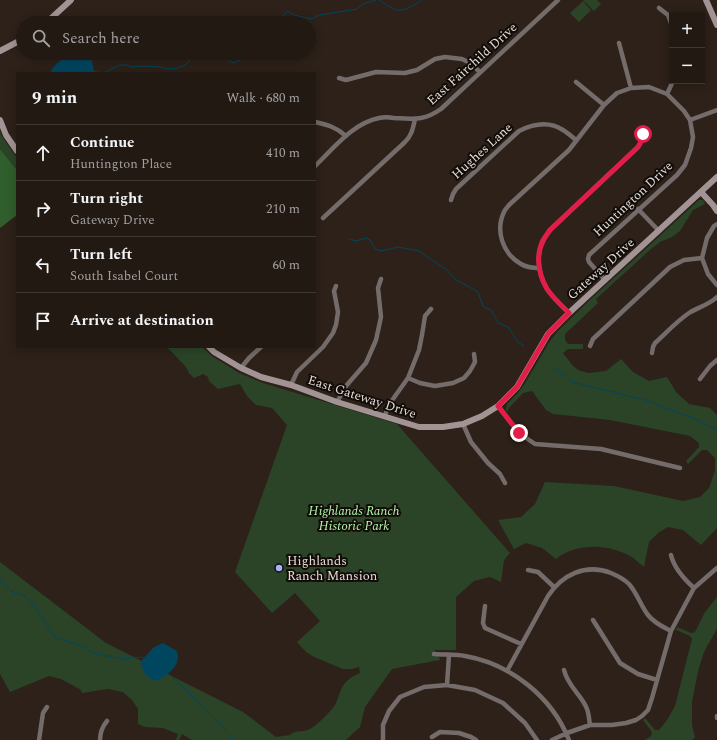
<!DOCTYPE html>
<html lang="en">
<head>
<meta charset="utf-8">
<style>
	body { margin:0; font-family:Spectral,serif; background:#2e2621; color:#f1f3f6 }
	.controls { position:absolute; right:12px; top:12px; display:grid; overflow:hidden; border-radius:0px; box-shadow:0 2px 10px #0003 }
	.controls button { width:36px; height:36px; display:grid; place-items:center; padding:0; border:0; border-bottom:1px solid #3f3833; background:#221913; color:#f1f3f6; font:20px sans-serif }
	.stop { position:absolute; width:12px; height:12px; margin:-9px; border:3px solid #e11d48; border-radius:50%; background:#fff }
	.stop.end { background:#e11d48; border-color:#fff; box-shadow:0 1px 4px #0008 }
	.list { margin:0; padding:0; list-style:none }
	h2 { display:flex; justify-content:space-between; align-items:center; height:52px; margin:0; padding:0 16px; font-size:17px }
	h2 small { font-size:13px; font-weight:400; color:#a2a0a0 }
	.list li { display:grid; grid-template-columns:26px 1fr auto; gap:12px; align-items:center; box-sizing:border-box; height:56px; padding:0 16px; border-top:1px solid #3f3833 }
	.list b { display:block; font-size:15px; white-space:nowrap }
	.list p { margin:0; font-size:13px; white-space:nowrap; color:#a2a0a0 }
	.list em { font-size:13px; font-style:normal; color:#a2a0a0 }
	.icon { flex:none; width:22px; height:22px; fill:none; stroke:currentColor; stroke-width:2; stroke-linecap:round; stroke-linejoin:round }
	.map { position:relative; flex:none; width:717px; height:740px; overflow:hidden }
	.search { position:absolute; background:#221913; box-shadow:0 2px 10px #0003; left:16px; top:16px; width:300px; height:44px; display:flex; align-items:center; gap:10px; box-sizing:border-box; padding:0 14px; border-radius:22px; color:#a2a0a0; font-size:15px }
	.panel { position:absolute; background:#221913; box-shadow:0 2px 10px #0003; left:16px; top:72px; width:300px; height:276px; border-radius:0px }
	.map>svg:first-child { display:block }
	.green { fill:#2b4428 }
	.forest { fill:#305e2c }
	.water { fill:#00465f }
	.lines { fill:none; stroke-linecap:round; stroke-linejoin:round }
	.stream { stroke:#00465f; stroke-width:1 }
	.street { stroke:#746c6b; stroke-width:4.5 }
	.secondary { stroke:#a29494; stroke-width:6 }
	.route { stroke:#e11d48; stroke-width:5 }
	.poi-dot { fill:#a7b1fc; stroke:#110c08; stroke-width:1.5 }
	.labels { text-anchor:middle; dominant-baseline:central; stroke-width:4; stroke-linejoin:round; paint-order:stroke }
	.street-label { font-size:13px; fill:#e6ddd8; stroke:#110c08 }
	.park-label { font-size:13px; font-style:italic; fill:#b1f6aa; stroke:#110c08 }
	.poi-label { font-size:13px; fill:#e6ddd8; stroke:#110c08; text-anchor:start }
</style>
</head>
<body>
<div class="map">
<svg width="717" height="740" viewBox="0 0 717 740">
	<rect width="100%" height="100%" fill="#2d2119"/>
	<!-- green -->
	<path class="green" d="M583 0H597L601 4 594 11Z
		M583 1 591 10 579 22 570 13Z
		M0 131 1 135 17 158V170L0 149Z
		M699 200H703L705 204 693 210 680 231 672 237 660 242 651 249 596 299 598 303 565 334V340L568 344H583V349H568L563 353 573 366 580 371 589 373 606 371 621 359 633 372 649 381 667 377 676 392 689 404 710 408 717 415V528L701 545 683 530 668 527 658 533 649 542 644 567C640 564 636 560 632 557 610 544 576 542 556 559L542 548 526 543 514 549 498 520 521 517 535 504 545 482 614 486 683 501 700 497 709 488 715 471V458L707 450H702L688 464 686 461 699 447V443L690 436 610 420 553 414 546 410 532 391 523 393 509 408 507 412 506 409 507 404 517 394 524 385 550 341 558 331 593 297Z
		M167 347H202L212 356 239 373 263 383 397 424 510 553 504 560 501 582 490 577 474 581 456 597V650H435V656L439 657 440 660 392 669 365 707 360 727 346 740H192L182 734 179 740H176L178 734 163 728 145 727 138 724V709L132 700 123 692 108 689 82 693 81 690 61 679 49 676 10 692 0 674V562L106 643 243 712 276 737 290 735C294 730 302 732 308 730 316 726 325 717 332 709 336 705 337 700 339 695 343 683 348 678 360 673L359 667 352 669H343L314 657 306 652 297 642 320 621 295 593 272 613 235 572 287 425 272 408 256 405 247 396 240 384 218 389 209 381 208 377 203 374 194 378 189 373 186 367Z
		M717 597V629L706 648 703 655 698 671 692 702V725L695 737 692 740H645L651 736 652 732 643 720 645 718 655 730H659L667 720 675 706 692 639 690 636 676 630 677 627 691 633 695 632 705 612Z"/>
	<!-- forest -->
	<path class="forest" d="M0 149 17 170V215L0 228Z"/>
	<!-- water -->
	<path class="water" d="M75 53H89L92 61 94 70 92 73H52L51 71C55 63 66 56 75 53Z
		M163 643 177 651C182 665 167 677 155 681 145 675 142 673 141 661L154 647Z"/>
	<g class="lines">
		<!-- stream -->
		<path class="stream" d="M379 0C382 2 393 9 396 10 402 12 417 5 421 0
			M279 23V19L288 11 294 15 302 17 311 19 319 15 357 9 363 4 376 0
			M223 53 225 55 228 60 233 63 246 58 253 53
			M92 71 103 73 120 65H127L132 67 143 66 160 67 168 69 178 68 187 64 195 53
			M349 239 356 241 366 238 371 241 375 249 381 251 398 247 419 251 439 265 447 270 455 279 478 292 483 306 492 311 498 323 508 327 518 342 524 346
			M554 367 572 382 597 388 645 400 700 421 717 430
			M0 580 13 592 25 596 36 608 54 637 79 645 97 654 123 659 142 657 144 658
			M169 674 212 715 227 732
			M230 736 235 740"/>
		<!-- street -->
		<path class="street" d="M659 8 668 15 672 26
			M619 43 631 88
			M339 78 346 80 376 72 405 73 417 70 435 59 445 57 462 59 470 63 480 72
			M576 82 604 105
			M667 94 673 81
			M690 120 717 110
			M315 122C328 125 336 127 346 136
			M315 166C333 149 353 123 379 118 383 117 389 117 394 118 414 119 424 121 441 109L558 0
			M451 200 453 194 456 189 519 131C533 124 549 121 563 130 568 133 572 137 576 140
			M638 209 659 231
			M323 218 405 142C412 135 413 128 415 119
			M717 224 714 226 707 238 702 258 708 274 717 285
			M539 268C533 268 526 267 521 264 503 254 495 231 504 212 505 209 508 207 509 205L569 150 604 105 617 93 631 88 649 87 667 94 684 111 690 120 693 137 691 148 685 165 677 175 589 255 588 259 589 262 605 280
			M569 313C562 306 550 295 546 287 538 273 536 254 543 240 545 237 548 233 550 230L638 147 642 140 643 134
			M590 346 593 339 670 267 684 260 702 258
			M652 353 653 347 655 343C666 333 677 321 689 313 698 307 709 305 717 297
			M241 368 249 358 261 347
			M408 378 420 383 435 386 453 383 464 378 470 371 475 362 474 354
			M700 379 710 366 717 360
			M291 385 297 372 323 347 333 333 336 325 338 312 334 291 336 286
			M337 402 346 386 366 363 376 340 381 317 378 288 381 279
			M498 406 519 433 535 444 601 449 680 468
			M385 416 388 406 408 378 419 350 422 335 425 316 431 309
			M463 424 471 442 488 463 500 474 505 483
			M671 555C674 568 684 579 694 588
			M528 570 538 572 554 587
			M485 606 483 623 485 628 521 644
			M593 620 620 663 638 674 657 680
			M434 654C445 655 455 654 465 656 511 664 552 697 569 740
			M564 670C568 687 582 695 587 709 589 714 589 720 590 725
			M507 671 548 596C562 575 585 563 611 573 618 576 624 579 629 584 637 593 641 606 648 615 654 623 663 627 671 631
			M447 685 449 655
			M717 716V718
			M432 737 440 732 459 733 471 737 476 740
			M39 740 43 713 47 707
			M100 740C100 732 102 727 107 721
			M383 740V725L389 711 400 697 424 687 447 685 475 690 503 703 525 723 537 740
			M552 740 567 733 590 725H612L626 723 636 720 642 716 648 710 652 698 671 631 694 588 717 568"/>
		<!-- secondary -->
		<path class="secondary" d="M706 0 717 25
			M46 23 71 0
			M0 51 23 39
			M0 120 6 135 17 151
			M701 192 713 205 717 211
			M209 347 214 352 241 368 261 377 291 385 337 402 419 427H443L463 424 482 416 498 406 517 387 548 334 569 313 717 177"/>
	</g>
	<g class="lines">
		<!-- route -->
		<path class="route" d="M519 433 498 406 517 387 548 334 569 313C562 306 550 295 546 287 538 273 536 254 543 241 545 237 548 233 550 230L638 147 642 140 643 134"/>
	</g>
	<!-- markers -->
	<circle class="poi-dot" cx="279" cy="568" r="4"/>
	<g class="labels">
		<!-- street labels -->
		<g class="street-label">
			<text transform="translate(472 64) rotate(-42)">East Fairchild Drive</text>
			<text transform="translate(482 151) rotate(-42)">Hughes Lane</text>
			<text transform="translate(633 199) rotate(-43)">Huntington Drive</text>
			<text transform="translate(601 269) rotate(-42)">Gateway Drive</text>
			<text transform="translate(362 397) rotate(18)">East Gateway Drive</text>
		</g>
		<!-- park labels -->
		<g class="park-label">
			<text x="354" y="511">Highlands Ranch<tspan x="354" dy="15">Historic Park</tspan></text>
		</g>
		<!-- poi labels -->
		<g class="poi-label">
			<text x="287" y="561">Highlands<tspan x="287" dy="15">Ranch Mansion</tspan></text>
		</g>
	</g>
</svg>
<div class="controls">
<button>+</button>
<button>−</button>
</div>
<div class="stop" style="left:643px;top:134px"></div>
<div class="stop end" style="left:519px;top:433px"></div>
<div class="search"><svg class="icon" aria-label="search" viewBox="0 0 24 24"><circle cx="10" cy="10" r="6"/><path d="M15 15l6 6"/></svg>Search here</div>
<section class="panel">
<h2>9 min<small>Walk · 680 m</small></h2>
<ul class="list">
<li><svg class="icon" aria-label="ahead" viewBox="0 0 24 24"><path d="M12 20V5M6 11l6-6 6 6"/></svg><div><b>Continue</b><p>Huntington Place</p></div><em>410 m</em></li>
<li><svg class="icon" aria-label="right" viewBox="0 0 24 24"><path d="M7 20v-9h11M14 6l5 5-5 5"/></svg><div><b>Turn right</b><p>Gateway Drive</p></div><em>210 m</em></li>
<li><svg class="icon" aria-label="left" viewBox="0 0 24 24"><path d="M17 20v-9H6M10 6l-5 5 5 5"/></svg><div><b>Turn left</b><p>South Isabel Court</p></div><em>60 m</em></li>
<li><svg class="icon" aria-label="arrive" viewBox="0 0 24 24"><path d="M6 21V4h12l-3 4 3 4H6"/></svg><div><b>Arrive at destination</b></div></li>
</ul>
</section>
</div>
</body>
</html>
